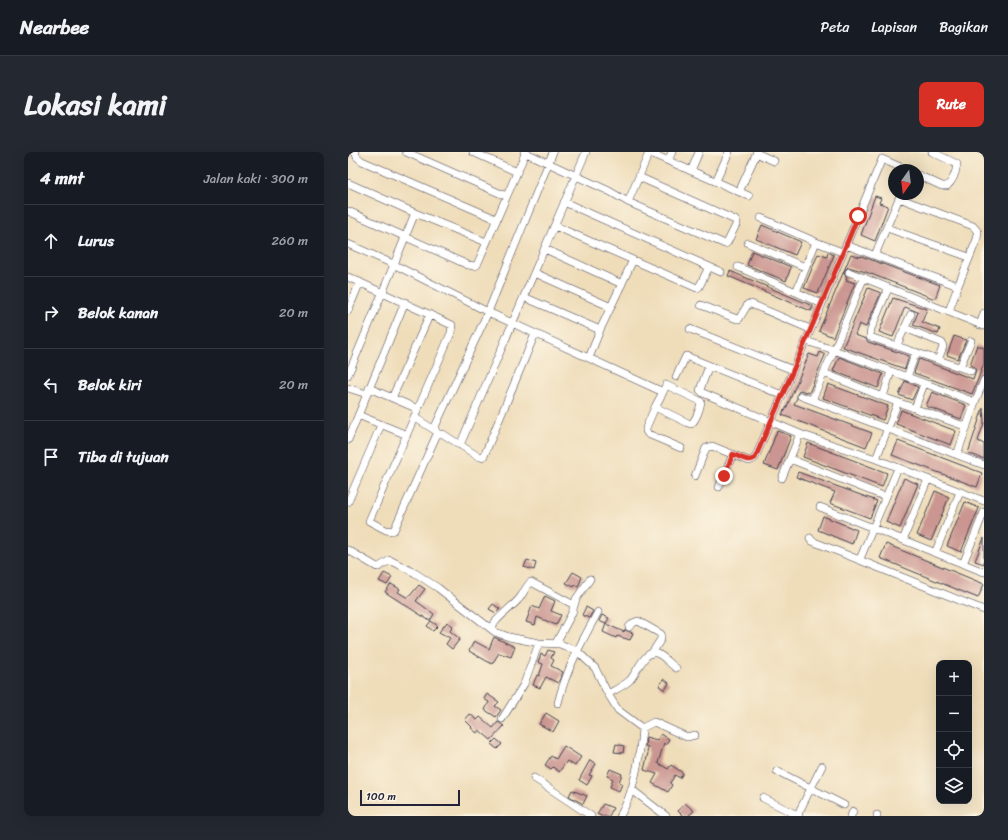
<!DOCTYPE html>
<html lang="id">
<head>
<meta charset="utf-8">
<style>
	body { margin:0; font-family:Sriracha,sans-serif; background:#242831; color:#f1f3f6 }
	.controls { position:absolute; right:12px; bottom:12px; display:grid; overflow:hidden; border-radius:8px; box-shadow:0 4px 16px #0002 }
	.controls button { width:36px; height:36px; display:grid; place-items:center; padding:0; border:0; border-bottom:1px solid #363941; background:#171b24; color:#f1f3f6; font:20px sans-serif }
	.compass { position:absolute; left:540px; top:12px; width:36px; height:36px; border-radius:50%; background:#171b24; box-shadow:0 4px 16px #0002; rotate:194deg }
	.scale { position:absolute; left:12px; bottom:10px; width:100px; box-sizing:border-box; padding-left:4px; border:2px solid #22223b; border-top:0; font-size:11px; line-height:14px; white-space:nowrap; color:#22223b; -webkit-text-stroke:3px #fcf5e5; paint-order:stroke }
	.stop { position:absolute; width:12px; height:12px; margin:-9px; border:3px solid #d93025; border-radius:50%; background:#fff }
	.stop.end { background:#d93025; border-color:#fff; box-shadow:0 1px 4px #0008 }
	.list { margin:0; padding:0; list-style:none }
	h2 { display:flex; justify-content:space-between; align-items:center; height:52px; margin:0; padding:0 16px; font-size:17px }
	h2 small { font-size:13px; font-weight:400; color:#9ea1a6 }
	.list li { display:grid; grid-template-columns:26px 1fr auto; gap:12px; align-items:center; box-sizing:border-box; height:72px; padding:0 16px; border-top:1px solid #363941 }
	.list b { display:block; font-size:15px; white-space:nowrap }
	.list em { font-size:13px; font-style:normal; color:#9ea1a6 }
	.icon { flex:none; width:22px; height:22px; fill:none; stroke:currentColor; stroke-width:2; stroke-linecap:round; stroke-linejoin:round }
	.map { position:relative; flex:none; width:636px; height:664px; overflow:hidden; border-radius:8px }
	header { display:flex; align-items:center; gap:24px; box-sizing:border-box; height:56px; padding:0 20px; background:#171b24; border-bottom:1px solid #363941 }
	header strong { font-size:19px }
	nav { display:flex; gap:22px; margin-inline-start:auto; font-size:14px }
	.intro { display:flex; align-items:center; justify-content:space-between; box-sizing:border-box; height:96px; padding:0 24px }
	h1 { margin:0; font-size:28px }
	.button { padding:10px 18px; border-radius:8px; background:#d93025; color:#fff; font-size:14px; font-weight:700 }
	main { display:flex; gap:24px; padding:0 24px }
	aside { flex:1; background:#171b24; border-radius:8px; box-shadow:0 4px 16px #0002 }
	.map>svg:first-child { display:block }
	.building { fill:#cb9691 }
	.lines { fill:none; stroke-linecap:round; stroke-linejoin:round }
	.minor-casing { stroke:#413e4e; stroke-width:8 }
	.minor { stroke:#fff; stroke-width:7 }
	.route { stroke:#d93025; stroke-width:5 }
</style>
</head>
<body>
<header>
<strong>Nearbee</strong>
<nav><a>Peta</a><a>Lapisan</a><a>Bagikan</a></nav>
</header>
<div class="intro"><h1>Lokasi kami</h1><a class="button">Rute</a></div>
<main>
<aside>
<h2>4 mnt<small>Jalan kaki · 300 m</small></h2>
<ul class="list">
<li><svg class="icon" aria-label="ahead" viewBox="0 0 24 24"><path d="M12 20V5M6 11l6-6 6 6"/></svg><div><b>Lurus</b></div><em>260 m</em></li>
<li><svg class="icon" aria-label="right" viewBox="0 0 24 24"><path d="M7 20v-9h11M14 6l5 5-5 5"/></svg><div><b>Belok kanan</b></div><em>20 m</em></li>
<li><svg class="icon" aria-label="left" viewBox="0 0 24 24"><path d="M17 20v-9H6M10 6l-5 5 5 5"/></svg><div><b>Belok kiri</b></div><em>20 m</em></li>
<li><svg class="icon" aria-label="arrive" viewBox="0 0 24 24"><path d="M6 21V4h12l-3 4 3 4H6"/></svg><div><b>Tiba di tujuan</b></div></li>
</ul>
</aside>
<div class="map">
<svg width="636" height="664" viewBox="0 0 636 664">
	<rect width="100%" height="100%" fill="#fcf5e5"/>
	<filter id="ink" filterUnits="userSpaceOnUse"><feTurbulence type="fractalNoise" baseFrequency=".025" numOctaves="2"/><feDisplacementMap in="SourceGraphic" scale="8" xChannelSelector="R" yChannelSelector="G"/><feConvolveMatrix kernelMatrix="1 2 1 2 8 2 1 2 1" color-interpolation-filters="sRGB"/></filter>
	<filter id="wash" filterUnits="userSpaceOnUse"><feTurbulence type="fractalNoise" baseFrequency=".012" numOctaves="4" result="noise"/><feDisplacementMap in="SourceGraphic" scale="16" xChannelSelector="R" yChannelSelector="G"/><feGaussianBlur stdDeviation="0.9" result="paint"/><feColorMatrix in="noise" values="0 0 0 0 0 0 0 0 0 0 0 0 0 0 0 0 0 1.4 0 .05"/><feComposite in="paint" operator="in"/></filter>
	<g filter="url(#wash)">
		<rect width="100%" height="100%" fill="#efddba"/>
		<g id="blocks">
			<!-- building -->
			<path class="building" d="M527 44 533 46 531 51 540 54 527 89 513 83Z
				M414 73 453 90 447 103 408 87Z
				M404 99 443 115 438 129 399 113Z
				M480 100 486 103 470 141 456 136 470 102 479 105Z
				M503 102 512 105 513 104 592 133 587 147 518 120 500 115 496 119 497 123 499 125 498 128 507 131 485 185 471 179Z
				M382 119 465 154 463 159 380 124Z
				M520 136 533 141 518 175 511 172 507 183 518 187 520 190 561 204 557 217 495 195Z
				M545 146 579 157 574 170 592 177 590 182 565 173 570 160 557 155 545 185 531 180Z
				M606 184 618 188 610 207 599 203Z
				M629 193 636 196V212L624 242 566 221 571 207 625 227 628 218 626 215 622 213Z
				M472 200 477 203 461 241 452 238 449 242V246L446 252 524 281 518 295 434 263 436 258 437 259 461 202 470 205Z
				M491 205 535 222 530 236 485 219Z
				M557 229 570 235 564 248 551 243Z
				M480 232 540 254 535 268 475 246Z
				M584 240 618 253 613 267 578 254Z
				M635 256 636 271 630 289 636 292V307L620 301Z
				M553 258 608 279 603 293 548 272Z
				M429 279 443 284 430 318 416 313Z
				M550 289 634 321 629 335 544 303Z
				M460 291 539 321 534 335 455 305Z
				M450 320 529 349 522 366 482 351 487 340 448 325Z
				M556 326 570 332 552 376 538 370Z
				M587 339 601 345 583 389 569 383Z
				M617 350 631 356 613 400 599 394Z
				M475 364 509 378 504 392 470 378Z
				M636 386V412L627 409Z
				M538 392 636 432 630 446 532 406Z
				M179 408 188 411 186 418 176 415Z
				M225 420 234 425 230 435 227 433 226 435 218 431Z
				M36 421 44 425 39 433 31 429Z
				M43 432 52 437 50 440 60 446 71 433 77 437 68 449 86 462 82 469 37 440Z
				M197 444 207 449 203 459 213 463 208 473 189 465 187 473 178 470 184 454 191 457Z
				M145 452 152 457 148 461 141 457Z
				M238 455 245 459 241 466 234 463Z
				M254 463 261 466 258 472 251 469Z
				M83 469 90 474 85 479 79 474Z
				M99 470 105 474 102 479 112 487 104 497 98 492 102 486 91 480Z
				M258 472 276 480 277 478 285 481 282 488 269 484 268 486 255 480Z
				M146 485 167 495 163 505 151 501 144 512 121 499 126 489 141 497Z
				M200 498 206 500 203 506 206 508 203 514 215 520 210 531 198 525 192 536 185 533 189 523 191 524 195 512 190 510 193 502 197 504Z
				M316 527 321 531 317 538 311 534Z
				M139 542 151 550 147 554 153 558 148 565 137 558 141 550 136 547Z
				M198 561 211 569 205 580 191 572Z
				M122 562 129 568 132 565 145 576 150 570 156 574 143 588 131 578 129 581 123 576 124 575 117 568Z
				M313 582 321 587 318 593 316 591 310 611 320 617 323 613 335 621 332 626 327 623 322 631 324 633 320 640 304 631 309 622 296 618 300 601 299 600 300 595 297 594 298 585 309 588Z
				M148 587 154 592 149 597 143 592Z
				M268 592 276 594 275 601 266 600Z
				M216 594 233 605 227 614 219 609 211 620 205 615 203 617 197 613 203 604 208 607Z
				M242 608 248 612 241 623 244 624 239 633 231 628Z
				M262 617 274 622 271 630 274 632 271 639 262 635 265 627 259 624Z
				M224 638 239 644 235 652 221 644Z
				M337 651 346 659 340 664H335L330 659Z
				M255 652 265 656 261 664H253L249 662Z"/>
		</g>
	</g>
	<g filter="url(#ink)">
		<use href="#blocks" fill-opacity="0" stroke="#413e4e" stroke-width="1"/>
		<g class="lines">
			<!-- minor casing -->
			<g class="minor-casing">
				<path id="minor" d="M7 0 9 5 14 9 148 67
					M58 0 158 44
					M125 0 169 20
					M176 0 261 39 280 50 301 1
					M300 0 401 44
					M408 1 426 9
					M320 9 324 0
					M343 19 351 0
					M570 23 594 34H599C605 29 608 20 609 12L584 0
					M368 29 381 0
					M0 31 67 61 138 90
					M391 40 409 0
					M216 50 373 120
					M280 50 377 92 379 91 389 71 387 68 291 25
					M0 59 120 113 127 114 129 113 177 2
					M413 66 468 90 448 140
					M207 74 349 136 351 135 361 115
					M539 76 621 105
					M468 90 494 100
					M400 91 457 115
					M0 92 45 112 140 160 205 0
					M498 93 534 7 559 18
					M197 97 274 132
					M527 103 551 46 625 74 630 80 629 87 610 134
					M390 115 448 140 474 152
					M501 120 636 174
					M187 121 263 155
					M0 125 104 173 103 181 21 369 38 378 44 379 46 378 89 282H95L128 303 132 305 136 304 187 182
					M540 137 523 177 522 183V185L623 219
					M176 145 252 178
					M353 153 389 167H391L400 152H403L462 177
					M0 159 12 130
					M632 173 636 161
					M557 176 594 191 595 195 590 208
					M342 177 445 218
					M458 189 486 198 627 250 609 303
					M549 193 563 162
					M241 206 252 178 285 108
					M361 214 353 235 352 238 355 241 452 282 528 307 636 349
					M612 215 623 189
					M476 221 535 245 619 275
					M0 223C23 169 45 115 67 61
					M328 225 338 204 434 243
					M559 225 568 200
					M0 236 19 242
					M21 236 70 257
					M453 244 636 313
					M535 245 543 219
					M44 246 82 162
					M464 248 486 198 516 125
					M627 250 636 228
					M307 255 298 276V279L300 282 333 296
					M567 256 576 232
					M10 263 59 283
					M66 265 88 279
					M86 277 140 160 315 240 318 233 350 248 353 250C352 257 348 268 343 272L340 271 307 255 315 240
					M0 288 57 150
					M112 293 238 0
					M442 307 538 345
					M528 307 550 250
					M347 324 358 296 364 294 401 309 404 308 407 306 474 152 498 93 610 134 601 159
					M434 326 452 282
					M371 335 385 302
					M0 350 33 273
					M472 355 636 420
					M462 386 464 389 636 458
					M555 388 580 327
					M0 398 29 415H31L42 408 67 421 90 436 147 480 161 485 191 491 212 492 229 499 247 516 260 542 270 558 294 576C292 605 287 638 272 664
					M587 401 612 340
					M512 407 550 316
					M615 412 636 360
					M281 475 285 471 290 469 313 482V487L304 501
					M143 476C149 465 161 458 170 448 175 443 177 435 183 430L226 453
					M208 491 224 461 228 447 242 427
					M260 542C267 538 275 534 281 529 288 523 296 498 308 501 315 503 322 512 328 516
					M210 551C218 518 234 489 250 460
					M154 567 176 532 191 491
					M294 576 306 570 339 585 347 583
					M429 619 496 653
					M186 626 243 664
					M283 637 318 664
					M415 646 451 664
					M449 664 474 614
					M503 664 505 659
					M529 664V663"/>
			</g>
			<!-- minor -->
			<use href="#minor" class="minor"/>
		</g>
	</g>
	<g class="lines" filter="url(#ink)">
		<!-- route -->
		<path class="route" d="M376 324 385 302C392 305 401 311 407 306 442 226 477 145 510 64"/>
	</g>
</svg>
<div class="controls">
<button>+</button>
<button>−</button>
<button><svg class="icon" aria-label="locate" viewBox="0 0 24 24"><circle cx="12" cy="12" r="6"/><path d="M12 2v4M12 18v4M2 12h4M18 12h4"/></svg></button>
<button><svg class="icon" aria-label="layers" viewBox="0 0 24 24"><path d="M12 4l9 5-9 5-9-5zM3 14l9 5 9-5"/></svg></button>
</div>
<svg class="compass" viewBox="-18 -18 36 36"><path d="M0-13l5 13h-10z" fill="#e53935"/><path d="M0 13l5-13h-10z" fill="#9ea1a6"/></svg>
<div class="scale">100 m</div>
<div class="stop" style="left:510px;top:64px"></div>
<div class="stop end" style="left:376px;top:324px"></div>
</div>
</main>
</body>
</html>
